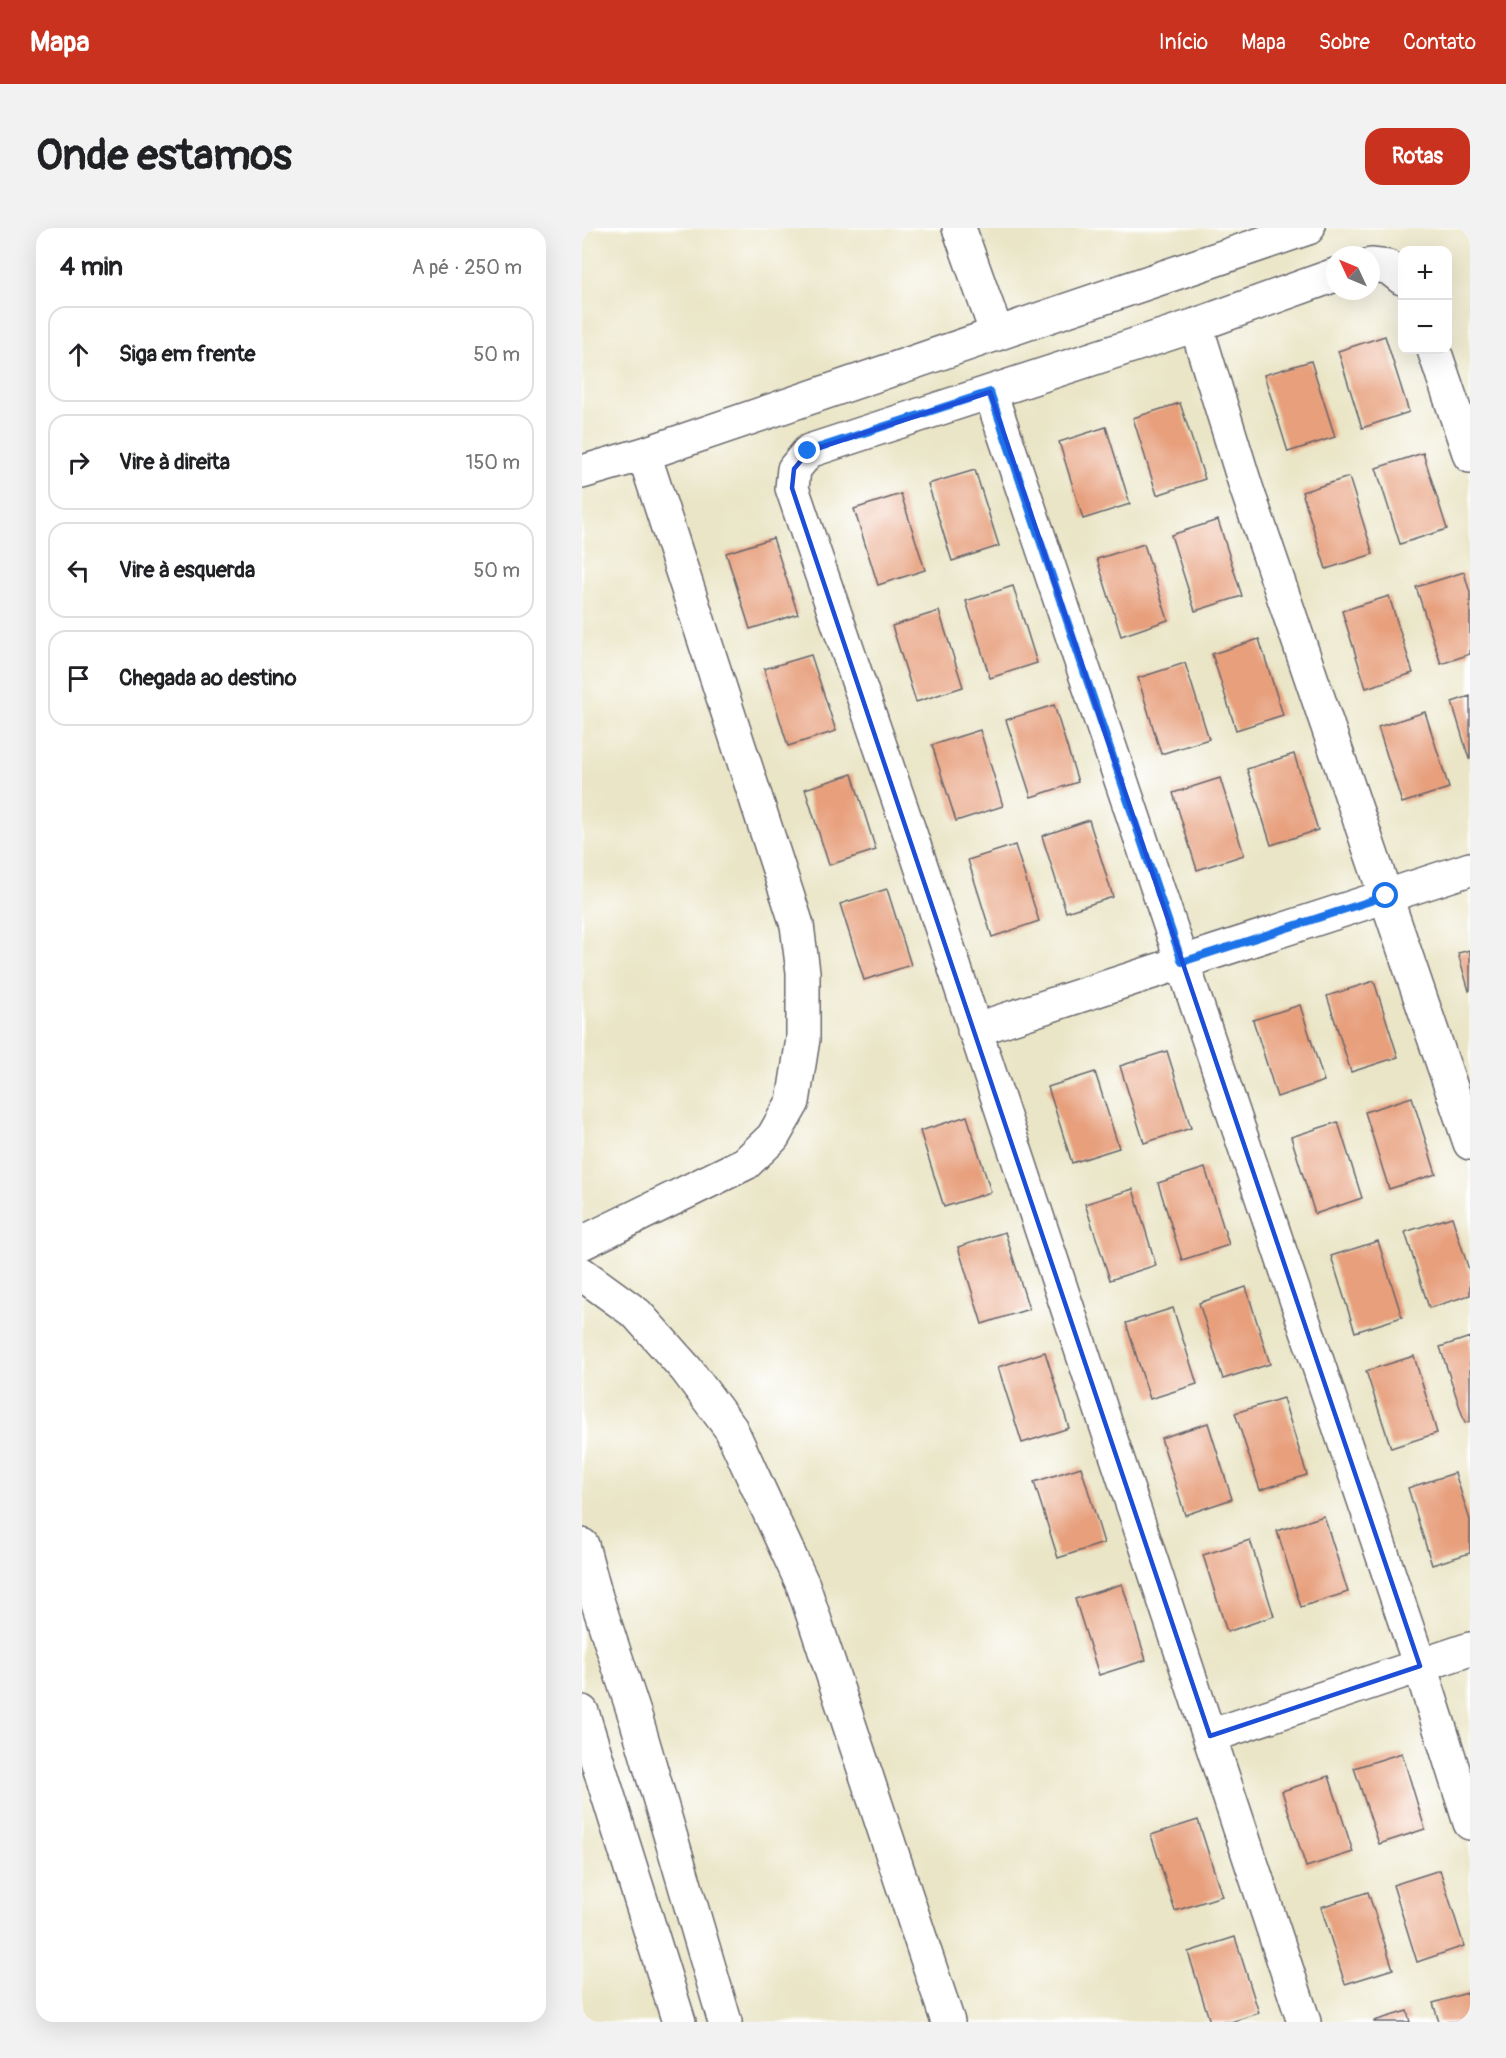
<!DOCTYPE html>
<html lang="pt">
<head>
<meta charset="utf-8">
<style>
	body { margin:0; font-family:Pangolin,sans-serif; background:#f2f2f2; color:#202124 }
	.controls { position:absolute; right:18px; top:18px; display:grid; overflow:hidden; border-radius:12px; box-shadow:0 6px 24px #0002 }
	.controls button { width:54px; height:54px; display:grid; place-items:center; padding:0; border:0; border-bottom:2px solid #e0e0e0; background:#fff; color:#202124; font:30px sans-serif }
	.compass { position:absolute; left:744px; top:18px; width:54px; height:54px; border-radius:50%; background:#fff; box-shadow:0 6px 24px #0002; rotate:314deg }
	.stop { position:absolute; width:18px; height:18px; margin:-14px; border:4px solid #1a73e8; border-radius:50%; background:#fff }
	.stop.end { background:#1a73e8; border-color:#fff; box-shadow:0 2px 6px #0008 }
	.list { margin:0; padding:0; list-style:none }
	h2 { display:flex; justify-content:space-between; align-items:center; height:78px; margin:0; padding:0 24px; font-size:26px }
	h2 small { font-size:20px; font-weight:400; color:#757577 }
	.list li { display:grid; grid-template-columns:39px 1fr auto; gap:18px; align-items:center; box-sizing:border-box; height:96px; margin:0 12px 12px; padding:0 12px; border:2px solid #e0e0e0; border-radius:18px }
	.list b { display:block; font-size:22px; white-space:nowrap }
	.list em { font-size:20px; font-style:normal; color:#757577 }
	.icon { flex:none; width:33px; height:33px; fill:none; stroke:currentColor; stroke-width:2; stroke-linecap:round; stroke-linejoin:round }
	.map { position:relative; flex:none; width:888px; height:1794px; overflow:hidden; border-radius:18px }
	header { display:flex; align-items:center; gap:36px; box-sizing:border-box; height:84px; padding:0 30px; background:#c8321e; color:#fff }
	header strong { font-size:28px }
	nav { display:flex; gap:33px; margin-inline-start:auto; font-size:21px }
	.intro { display:flex; align-items:center; justify-content:space-between; box-sizing:border-box; height:144px; padding:0 36px }
	h1 { margin:0; font-size:42px }
	.button { padding:15px 27px; border-radius:18px; background:#c8321e; color:#fff; font-size:21px; font-weight:700 }
	main { display:flex; gap:36px; padding:0 36px }
	aside { flex:1; background:#fff; border-radius:18px; box-shadow:0 6px 24px #0002 }
	.map>svg:first-child { display:block }
	.building { fill:#e79f7c }
	.lines { fill:none; stroke-linecap:round; stroke-linejoin:round }
	.minor-casing { stroke:#68666c; stroke-width:36 }
	.minor { stroke:#fff; stroke-width:33 }
	.route { stroke:#1a73e8; stroke-width:8 }
	.marked { fill:none; stroke:#1d4ed8; stroke-width:4.5; stroke-linejoin:round }
</style>
</head>
<body>
<header>
<strong>Mapa</strong>
<nav><a>Início</a><a>Mapa</a><a>Sobre</a><a>Contato</a></nav>
</header>
<div class="intro"><h1>Onde estamos</h1><a class="button">Rotas</a></div>
<main>
<aside>
<h2>4 min<small>A pé · 250 m</small></h2>
<ul class="list">
<li><svg class="icon" aria-label="ahead" viewBox="0 0 24 24"><path d="M12 20V5M6 11l6-6 6 6"/></svg><div><b>Siga em frente</b></div><em>50 m</em></li>
<li><svg class="icon" aria-label="right" viewBox="0 0 24 24"><path d="M7 20v-9h11M14 6l5 5-5 5"/></svg><div><b>Vire à direita</b></div><em>150 m</em></li>
<li><svg class="icon" aria-label="left" viewBox="0 0 24 24"><path d="M17 20v-9H6M10 6l-5 5 5 5"/></svg><div><b>Vire à esquerda</b></div><em>50 m</em></li>
<li><svg class="icon" aria-label="arrive" viewBox="0 0 24 24"><path d="M6 21V4h12l-3 4 3 4H6"/></svg><div><b>Chegada ao destino</b></div></li>
</ul>
</aside>
<div class="map">
<svg width="888" height="1794" viewBox="0 0 888 1794">
	<rect width="100%" height="100%" fill="#fff"/>
	<filter id="ink" filterUnits="userSpaceOnUse"><feTurbulence type="fractalNoise" baseFrequency=".0167" numOctaves="2"/><feDisplacementMap in="SourceGraphic" scale="12" xChannelSelector="R" yChannelSelector="G"/><feConvolveMatrix kernelMatrix="1 2 1 2 8 2 1 2 1" color-interpolation-filters="sRGB"/></filter>
	<filter id="wash" filterUnits="userSpaceOnUse"><feTurbulence type="fractalNoise" baseFrequency=".008" numOctaves="4" result="noise"/><feDisplacementMap in="SourceGraphic" scale="24" xChannelSelector="R" yChannelSelector="G"/><feGaussianBlur stdDeviation="1.35" result="paint"/><feColorMatrix in="noise" values="0 0 0 0 0 0 0 0 0 0 0 0 0 0 0 0 0 1.4 0 .05"/><feComposite in="paint" operator="in"/></filter>
	<g filter="url(#wash)">
		<rect width="100%" height="100%" fill="#eae5c6"/>
		<g id="blocks">
			<!-- building -->
			<path class="building" d="M803 108 827 184 780 200 756 123Z
				M729 133 753 209 706 224 682 147Z
				M598 175 623 251 575 267 551 190Z
				M524 199 548 276 501 291 477 214Z
				M841 225 865 301 818 316 794 240Z
				M393 242 417 318 370 333 346 256Z
				M767 249 791 326 744 341 720 264Z
				M319 266 343 342 296 357 272 281Z
				M636 292 660 368 613 383 589 307Z
				M191 310 216 386 168 401 144 325Z
				M562 316 586 392 539 408 515 331Z
				M882 344 888 365V426L859 436 834 359Z
				M431 358 455 435 408 450 384 373Z
				M807 368 831 445 784 460 760 383Z
				M357 383 381 459 334 474 310 398Z
				M677 411 701 487 654 502 630 426Z
				M229 427 254 503 206 518 182 441Z
				M603 435 627 511 579 526 556 450Z
				M888 468V531H887L870 474Z
				M472 477 496 554 449 569 424 492Z
				M843 484 867 560 820 575 796 499Z
				M398 502 421 578 374 593 350 517Z
				M712 526 736 602 689 617 665 541Z
				M270 546 294 622 247 637 223 561Z
				M638 550 662 627 615 642 591 565Z
				M507 592 531 669 484 684 460 608Z
				M433 617 457 693 410 709 386 632Z
				M305 661 329 737 282 752 258 676Z
				M888 722V762L887 763 876 725Z
				M792 753 816 829 769 844 745 768Z
				M718 777 742 853 695 869 671 792Z
				M585 823 609 900 562 915 538 838Z
				M513 844 537 920 490 935 466 859Z
				M830 869 854 946 807 961 783 884Z
				M385 888 409 964 362 979 338 903Z
				M756 894 780 970 733 986 709 909Z
				M623 940 647 1017 600 1032 576 955Z
				M551 961 574 1037 528 1052 503 976Z
				M870 989 888 1045V1067L847 1080 823 1004Z
				M423 1004 447 1081 400 1096 376 1019Z
				M796 1013 820 1089 773 1104 749 1028Z
				M664 1059 688 1136 641 1151 617 1075Z
				M591 1080 615 1156 568 1171 544 1095Z
				M888 1109V1193L883 1195 858 1119Z
				M463 1124 487 1200 440 1215 416 1139Z
				M832 1128 855 1205 809 1220 784 1143Z
				M701 1170 725 1247 678 1262 653 1185Z
				M626 1195 650 1271 603 1287 579 1210Z
				M499 1239 522 1315 476 1330 452 1254Z
				M873 1245 888 1292V1325L850 1337 826 1260Z
				M742 1288 766 1364 719 1379 695 1303Z
				M668 1312 692 1388 645 1404 621 1327Z
				M540 1356 564 1432 517 1447 493 1371Z
				M820 1525 843 1601 797 1616 772 1540Z
				M747 1548 771 1624 724 1639 700 1563Z
				M616 1592 640 1668 593 1683 569 1607Z
				M858 1642 882 1718 835 1734 811 1657Z
				M786 1664 811 1741 763 1756 739 1679Z
				M653 1709 677 1785 649 1794H628L606 1724Z
				M888 1764V1794H857L851 1775Z
				M825 1783 828 1794H792V1793Z"/>
		</g>
	</g>
	<g filter="url(#ink)">
		<use href="#blocks" fill-opacity="0" stroke="#68666c" stroke-width="1.5"/>
		<g class="lines">
			<!-- minor casing -->
			<g class="minor-casing">
				<path id="minor" d="M377 0 415 106
					M789 37 806 39 820 50
					M614 97 664 259 888 915
					M852 122 888 228
					M408 164 838 1438 888 1595
					M0 244 62 226 726 0
					M392 802 888 641
					M0 1015 164 935 191 909 211 874 221 811V744L215 697 62 226
					M0 1046 55 1086 104 1141 149 1201 221 1357 366 1794
					M0 1317 14 1369 55 1494 143 1794
					M0 1484 97 1794
					M628 1508 888 1421
					M722 1794 333 620 210 260 212 241 227 223 614 97 753 47"/>
			</g>
			<!-- minor -->
			<use href="#minor" class="minor"/>
		</g>
	</g>
	<g class="lines" filter="url(#ink)">
		<!-- route -->
		<path class="route" d="M226 223 408 164 600 734 804 668"/>
	</g>
	<!-- marked area -->
	<path class="marked" d="M408 164 838 1438 628 1508 210 260 212 241 227 223Z"/>
</svg>
<div class="controls">
<button>+</button>
<button>−</button>
</div>
<svg class="compass" viewBox="-18 -18 36 36"><path d="M0-13l5 13h-10z" fill="#e53935"/><path d="M0 13l5-13h-10z" fill="#757577"/></svg>
<div class="stop" style="left:804px;top:668px"></div>
<div class="stop end" style="left:226px;top:223px"></div>
</div>
</main>
</body>
</html>
